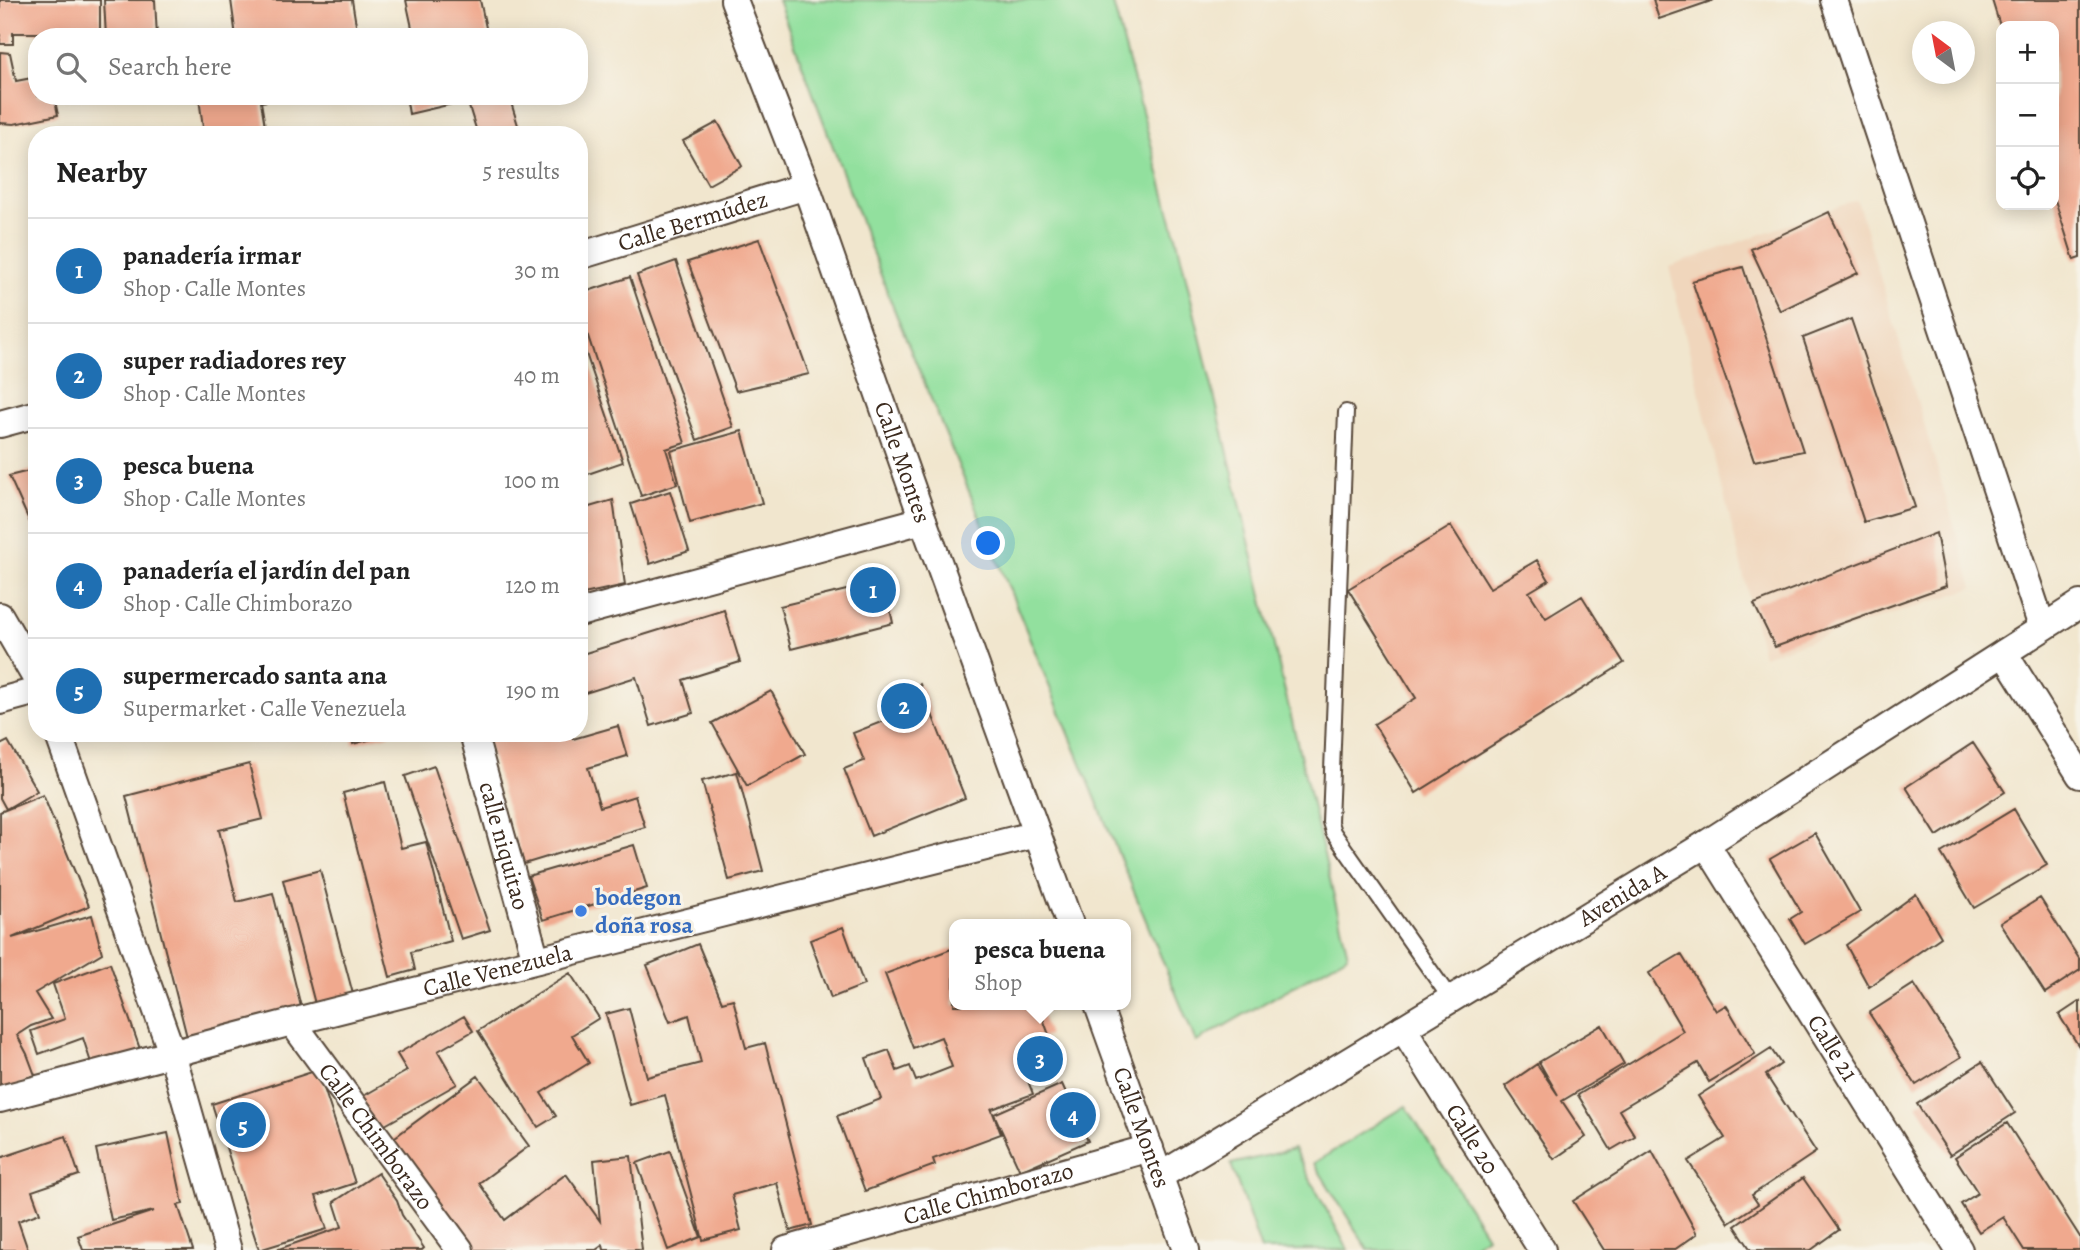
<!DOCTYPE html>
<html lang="en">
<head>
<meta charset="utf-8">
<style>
	body { margin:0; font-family:Alegreya,serif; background:#f2f2f2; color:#222 }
	.controls { position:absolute; right:21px; top:21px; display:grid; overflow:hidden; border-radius:14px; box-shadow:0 4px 18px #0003 }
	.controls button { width:63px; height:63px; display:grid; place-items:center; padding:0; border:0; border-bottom:2px solid #e0e0e0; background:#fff; color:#222; font:35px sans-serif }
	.compass { position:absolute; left:1912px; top:21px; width:63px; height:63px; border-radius:50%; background:#fff; box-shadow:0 4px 18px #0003; rotate:328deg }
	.you { position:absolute; left:989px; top:544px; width:24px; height:24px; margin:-18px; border:5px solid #fff; border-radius:50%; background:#1a73e8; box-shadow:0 0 0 10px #1a73e833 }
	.badge { display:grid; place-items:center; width:46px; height:46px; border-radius:50%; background:#1f6fb2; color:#fff; font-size:23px; font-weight:700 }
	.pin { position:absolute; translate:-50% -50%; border:4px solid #fff; box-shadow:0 2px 7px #0006 }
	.popup { position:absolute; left:949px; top:919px; width:182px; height:91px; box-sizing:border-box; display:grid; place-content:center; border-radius:14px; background:#fff; filter:drop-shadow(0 2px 5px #0005); font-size:23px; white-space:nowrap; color:#767676 }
	.popup b { font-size:26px; color:#222 }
	.popup::after { content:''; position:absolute; left:50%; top:100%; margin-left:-14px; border:14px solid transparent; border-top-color:#fff }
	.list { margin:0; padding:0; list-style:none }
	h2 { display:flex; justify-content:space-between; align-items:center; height:91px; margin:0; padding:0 28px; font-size:30px }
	h2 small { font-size:23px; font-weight:400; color:#767676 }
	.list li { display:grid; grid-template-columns:46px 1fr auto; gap:21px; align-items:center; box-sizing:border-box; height:105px; padding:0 28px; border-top:2px solid #e0e0e0 }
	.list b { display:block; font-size:26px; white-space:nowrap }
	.list p { margin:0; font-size:23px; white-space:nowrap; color:#767676 }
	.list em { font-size:23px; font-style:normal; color:#767676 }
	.icon { flex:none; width:38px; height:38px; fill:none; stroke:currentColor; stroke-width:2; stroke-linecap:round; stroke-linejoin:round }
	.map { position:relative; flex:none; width:2080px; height:1250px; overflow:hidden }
	.search { position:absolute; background:#fff; box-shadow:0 4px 18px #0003; left:28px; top:28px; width:560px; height:77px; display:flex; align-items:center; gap:18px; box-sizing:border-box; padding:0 24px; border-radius:28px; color:#767676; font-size:26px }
	.panel { position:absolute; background:#fff; box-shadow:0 4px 18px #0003; left:28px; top:126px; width:560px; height:616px; border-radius:28px }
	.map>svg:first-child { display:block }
	.built { fill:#f0d6bc }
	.green { fill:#92e09e; stroke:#66855e; stroke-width:2 }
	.building { fill:#f0a98e }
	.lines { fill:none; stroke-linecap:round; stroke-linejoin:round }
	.lane-casing { stroke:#564638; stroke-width:18 }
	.street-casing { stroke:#564638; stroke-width:30 }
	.lane { stroke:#fff; stroke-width:14 }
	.street { stroke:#fff; stroke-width:26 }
	.shop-dot { fill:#3f7fe0; stroke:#f7f3e8; stroke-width:2.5 }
	.labels { text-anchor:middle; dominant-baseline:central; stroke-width:6; stroke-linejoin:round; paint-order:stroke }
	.street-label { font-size:24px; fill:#3b2a1e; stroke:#f7f3e8 }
	.shop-label { font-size:24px; font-weight:bold; fill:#366cbe; stroke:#f7f3e8; text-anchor:start }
</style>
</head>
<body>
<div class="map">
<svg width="2080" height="1250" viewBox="0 0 2080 1250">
	<rect width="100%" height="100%" fill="#f7f3e8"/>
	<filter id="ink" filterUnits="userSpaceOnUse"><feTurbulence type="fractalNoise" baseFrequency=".0143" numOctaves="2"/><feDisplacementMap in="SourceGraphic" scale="14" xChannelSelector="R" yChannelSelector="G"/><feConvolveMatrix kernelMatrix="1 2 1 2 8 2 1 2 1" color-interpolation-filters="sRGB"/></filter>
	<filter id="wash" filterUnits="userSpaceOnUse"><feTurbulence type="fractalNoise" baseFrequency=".00686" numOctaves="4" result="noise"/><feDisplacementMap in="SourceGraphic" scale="28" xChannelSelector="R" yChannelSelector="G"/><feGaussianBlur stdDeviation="1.57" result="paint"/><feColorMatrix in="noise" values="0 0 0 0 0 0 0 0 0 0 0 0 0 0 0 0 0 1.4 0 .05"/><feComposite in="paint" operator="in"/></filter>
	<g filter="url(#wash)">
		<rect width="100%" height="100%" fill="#f1e6ce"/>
		<!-- built -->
		<path class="built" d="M1857 200 1973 588 1763 656 1669 267Z"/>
		<!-- green -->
		<path class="green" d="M778 0H1112L1176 236 1348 955 1196 1042 891 302Z
			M1406 1106 1487 1236 1466 1250H1368L1314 1163Z
			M1294 1149 1348 1250H1261L1231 1164Z"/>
		<g id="blocks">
			<!-- building -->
			<path class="building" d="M0 0H100V33H13V44H0Z
				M104 0H155L157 37H106Z
				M231 0H352L358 37H236Z
				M406 0H480L488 37H414Z
				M1653 0H1714L1659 19Z
				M1992 0H2080V258L2074 260 2054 197V26H2000Z
				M0 52 10 53 16 81 37 77V96H54L58 115 14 124 0 123Z
				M213 96H286V98L261 102 266 132 246 135H204L199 98Z
				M406 96H451L452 104 409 114Z
				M470 96H509L521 135H478L466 97Z
				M718 122 742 166 708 185 683 141Z
				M1829 212 1858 273 1780 311 1751 249Z
				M759 239 809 374 736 391 688 262Z
				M676 261 733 427 697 440 637 275Z
				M1743 267 1803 451 1754 461 1692 281Z
				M630 277 685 443 666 449 677 484 641 496 579 309V294Z
				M1851 319 1915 507 1864 522 1803 338Z
				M580 336 623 462 579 477V337Z
				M742 431 762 503 690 523 671 451Z
				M37 469V538L9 476Z
				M670 491 689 551 650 564 631 504Z
				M613 500 625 585 579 595V510Z
				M1451 526 1490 588 1537 560 1549 580 1529 592 1546 618 1582 596 1624 663 1416 793 1374 724 1416 698 1348 589Z
				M1936 533 1946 586 1775 647 1754 604Z
				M884 581 893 623 791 649 780 606Z
				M724 610 740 662 683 680 693 713 651 726 636 677 579 695V655Z
				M920 684 965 798 871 836 844 769 864 761 853 733 889 719 881 700Z
				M771 691 805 754 747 786 712 723Z
				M618 726 627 756 588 768 600 807 635 796 645 827 524 864 485 733H571L573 739Z
				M270 733H297L298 734 272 741Z
				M351 733H391V734L353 744Z
				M8 741 37 791 6 809 0 798V745Z
				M1973 743 2005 792 1937 836 1906 787Z
				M249 764 263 819 219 830 237 902 273 893 301 1007 188 1041 126 796Z
				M434 766 490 930 461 939 405 776Z
				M737 772 763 871 729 880 702 781Z
				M385 782 401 848 426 842 451 941 411 952 415 970 390 977 343 793Z
				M43 795 89 906 12 938 92 915 102 953 35 993 51 1019 31 1026 17 1035 27 1054 36 1078 0 1092V812Z
				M2014 809 2047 865 1974 908 1941 853Z
				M1815 833 1860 912 1805 944 1790 919 1801 912 1770 859Z
				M634 845 647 888 543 920 528 876Z
				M320 870 353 994 315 1004 283 880Z
				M1916 894 1941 937 1869 987 1846 945Z
				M2040 898 2080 960V970L2045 993 2000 923Z
				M843 927 864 985 831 998 810 940Z
				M698 944 722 1002 733 999 746 1048 765 1043 812 1225 790 1231 777 1183 732 1195 741 1230 703 1240 665 1095 630 1105 606 1014 629 1008 647 1077 701 1063 689 1015 670 1022 647 965Z
				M954 948V1005H1038L1049 1035 1040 1039 1052 1072 1028 1081 1033 1094 992 1109 991 1108 1001 1134 933 1159 935 1165 865 1191 837 1116 881 1099 866 1058 889 1050 897 1071 910 1066 916 1081 952 1067 941 1037 913 1048 885 974Z
				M1681 954 1716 1011 1726 1005 1755 1054 1709 1082 1698 1063 1619 1110 1635 1136 1611 1150 1578 1095 1683 1031 1649 973Z
				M110 963 142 1055 94 1072 83 1038 39 1054 31 1031 65 1019 53 984Z
				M570 973 599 1018 572 1035 589 1063 541 1093 556 1116 538 1127 478 1031Z
				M1914 984 1961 1057 1916 1085 1869 1013Z
				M2080 1001V1048L2059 1015Z
				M464 1016 473 1031 438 1051 457 1084 378 1129 360 1098 407 1071 397 1054Z
				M1602 1025 1624 1064 1562 1101 1586 1137 1554 1159 1505 1086 1537 1064 1558 1095 1539 1062Z
				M1771 1049 1781 1064 1766 1075 1816 1152 1752 1195 1758 1204 1729 1223 1688 1161 1725 1138 1698 1096Z
				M1982 1062 2015 1113 1950 1155 1917 1104Z
				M318 1070 355 1183 316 1196 327 1229 259 1250 212 1104Z
				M478 1076 529 1146 479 1183 505 1220 566 1174 600 1221 594 1160 631 1156 642 1250H604L603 1245 596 1250H472L391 1140Z
				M1062 1084 1088 1141 1020 1171 994 1114Z
				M2007 1123 2080 1237V1250H2024L2003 1217 1979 1232 1961 1204 1978 1193 1955 1157Z
				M168 1133 183 1204 178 1205 193 1250H83L78 1236 154 1211 111 1220 96 1149Z
				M66 1136 79 1175 32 1191 40 1213 18 1221 28 1250H0V1158Z
				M670 1151 701 1237 668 1250 637 1163Z
				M1652 1151 1697 1234 1674 1250H1604L1573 1201Z
				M378 1173 397 1201 402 1215 424 1248 422 1250H276L342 1227 334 1202Z
				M1803 1178 1839 1230 1811 1250H1751L1735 1226Z"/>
		</g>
	</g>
	<g filter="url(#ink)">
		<use href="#blocks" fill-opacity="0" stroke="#564638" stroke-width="2"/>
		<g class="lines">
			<!-- lane casing -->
			<g class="lane-casing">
				<path id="lane" d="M1346 412 1330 822 1333 832 1450 998"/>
			</g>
			<!-- street casing -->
			<g class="street-casing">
				<g id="street">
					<path id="s1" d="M734 0 806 186 923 520 1070 924"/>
					<path d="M1834 0 2042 627"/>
					<path id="s2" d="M579 256 806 186"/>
					<path d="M0 424 37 414"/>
					<path d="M579 613 923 520"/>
					<path d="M0 616 37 680"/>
					<path d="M2004 653 2080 775"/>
					<path d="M0 701 37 691"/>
					<path d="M58 733 172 1053 228 1250"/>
					<path id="s3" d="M473 733 536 960"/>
					<path id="s4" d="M1706 844 1959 1250"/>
					<path id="s5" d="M1098 1005 1186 1250"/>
					<path id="s6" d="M292 1022 460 1250"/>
					<path id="s7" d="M1403 1028 1542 1250"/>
					<path id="s8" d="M0 1099 292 1022 1037 834"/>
					<path id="s9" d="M1160 1176 1706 844 2080 604"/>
					<path id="s10" d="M786 1250 1150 1148"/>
				</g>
			</g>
			<!-- lane -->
			<use href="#lane" class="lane"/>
			<!-- street -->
			<use href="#street" class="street"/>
		</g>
	</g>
	<!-- markers -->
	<circle class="shop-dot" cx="581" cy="911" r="7"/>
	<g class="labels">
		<!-- street labels -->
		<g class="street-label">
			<text stroke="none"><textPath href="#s2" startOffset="119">Calle Bermúdez</textPath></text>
			<text stroke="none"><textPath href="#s1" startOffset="492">Calle Montes</textPath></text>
			<text stroke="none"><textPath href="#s3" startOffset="117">calle niquitao</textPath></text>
			<text stroke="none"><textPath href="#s9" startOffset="541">Avenida A</textPath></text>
			<text stroke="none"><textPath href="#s8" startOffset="514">Calle Venezuela</textPath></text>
			<text stroke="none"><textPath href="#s4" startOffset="240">Calle 21</textPath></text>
			<text stroke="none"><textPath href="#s5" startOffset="130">Calle Montes</textPath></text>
			<text stroke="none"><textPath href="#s6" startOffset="142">Calle Chimborazo</textPath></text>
			<text stroke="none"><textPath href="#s7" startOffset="131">Calle 20</textPath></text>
			<text stroke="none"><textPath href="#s10" startOffset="210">Calle Chimborazo</textPath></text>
		</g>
		<!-- shop labels -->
		<g class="shop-label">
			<text x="595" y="897">bodegon<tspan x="595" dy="28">doña rosa</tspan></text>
		</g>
	</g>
</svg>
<div class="controls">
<button>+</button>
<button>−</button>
<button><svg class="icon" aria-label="locate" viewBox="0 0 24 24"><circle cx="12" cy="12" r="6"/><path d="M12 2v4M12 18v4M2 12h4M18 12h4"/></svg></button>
</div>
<svg class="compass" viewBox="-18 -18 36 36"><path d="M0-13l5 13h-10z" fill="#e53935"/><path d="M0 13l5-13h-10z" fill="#767676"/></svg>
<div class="you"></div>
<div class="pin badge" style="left:873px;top:590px">1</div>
<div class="pin badge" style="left:904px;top:706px">2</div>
<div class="pin badge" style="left:1040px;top:1059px">3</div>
<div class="popup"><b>pesca buena</b>Shop</div>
<div class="pin badge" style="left:1073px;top:1115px">4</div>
<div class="pin badge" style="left:243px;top:1125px">5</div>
<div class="search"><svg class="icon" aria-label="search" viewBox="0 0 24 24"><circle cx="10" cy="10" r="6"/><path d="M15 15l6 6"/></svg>Search here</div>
<section class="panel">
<h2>Nearby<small>5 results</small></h2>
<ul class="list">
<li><span class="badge">1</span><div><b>panadería irmar</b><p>Shop · Calle Montes</p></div><em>30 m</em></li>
<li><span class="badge">2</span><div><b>super radiadores rey</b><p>Shop · Calle Montes</p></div><em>40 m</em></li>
<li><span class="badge">3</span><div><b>pesca buena</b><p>Shop · Calle Montes</p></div><em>100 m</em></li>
<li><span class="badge">4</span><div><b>panadería el jardín del pan</b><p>Shop · Calle Chimborazo</p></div><em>120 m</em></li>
<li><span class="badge">5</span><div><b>supermercado santa ana</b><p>Supermarket · Calle Venezuela</p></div><em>190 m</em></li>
</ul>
</section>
</div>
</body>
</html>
